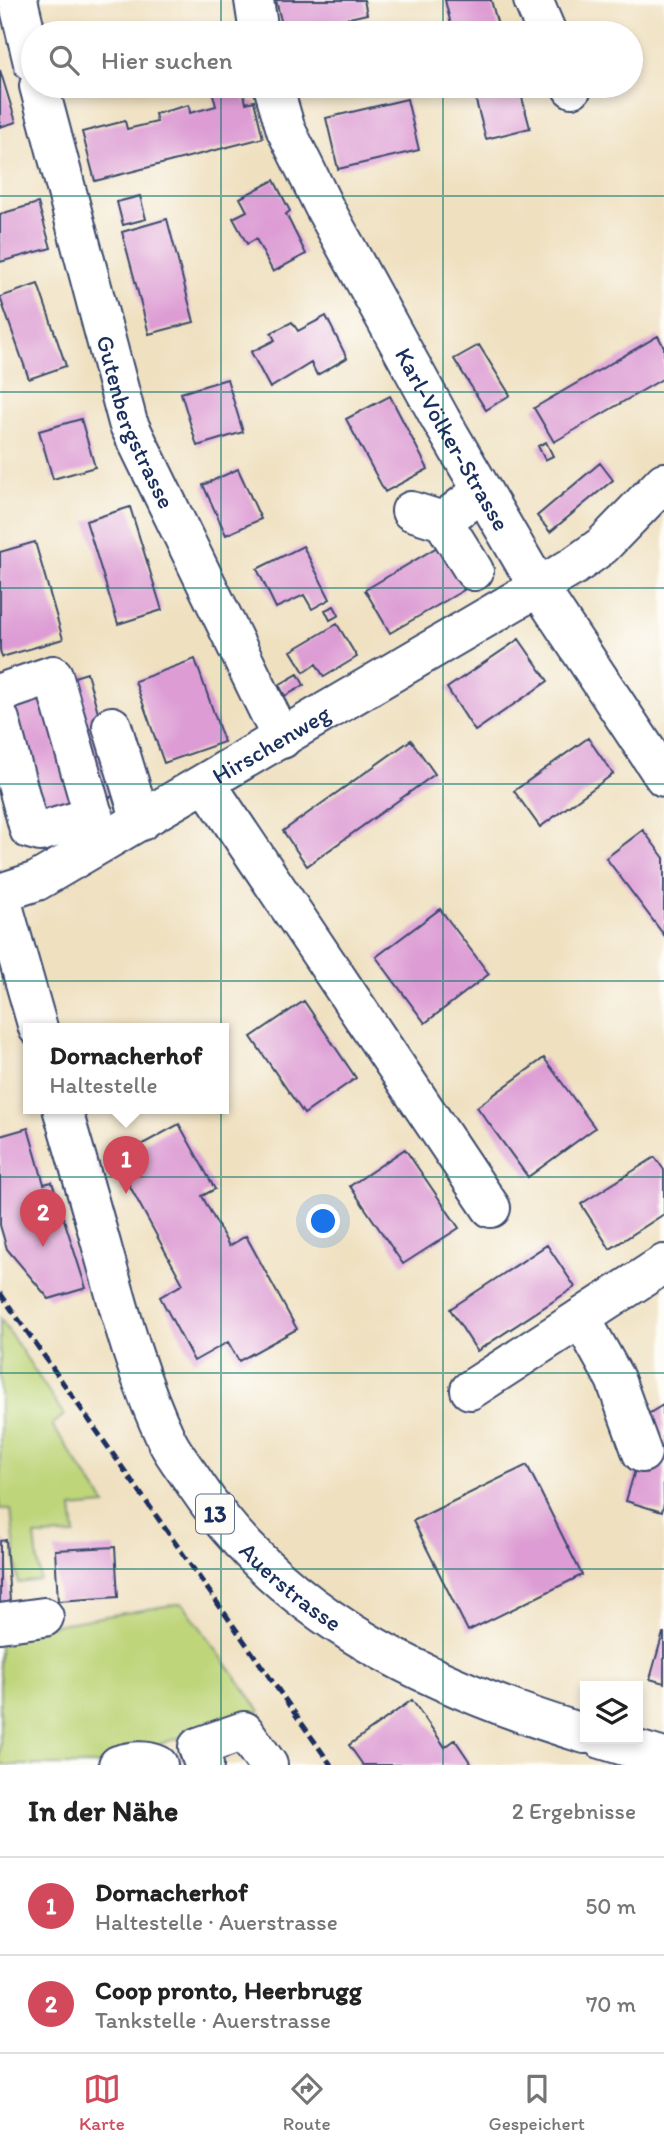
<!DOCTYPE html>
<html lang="de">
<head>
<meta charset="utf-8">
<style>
	body { margin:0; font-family:Itim,sans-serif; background:#f6f6f6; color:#222 }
	.controls { position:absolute; right:21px; bottom:21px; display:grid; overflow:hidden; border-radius:0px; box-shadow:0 4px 10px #0003 }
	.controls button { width:63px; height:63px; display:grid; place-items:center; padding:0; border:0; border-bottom:2px solid #e0e0e0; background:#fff; color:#222; font:35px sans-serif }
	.you { position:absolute; left:324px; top:1222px; width:24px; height:24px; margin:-18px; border:5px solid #fff; border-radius:50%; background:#1a73e8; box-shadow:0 0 0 10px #1a73e833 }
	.badge { display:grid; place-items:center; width:46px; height:46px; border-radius:50%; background:#d1495b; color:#fff; font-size:23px; font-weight:700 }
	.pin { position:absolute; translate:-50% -58px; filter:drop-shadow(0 2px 4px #0008) }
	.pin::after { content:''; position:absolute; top:37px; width:24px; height:21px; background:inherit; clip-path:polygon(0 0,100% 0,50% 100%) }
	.popup { position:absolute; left:23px; top:1023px; width:206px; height:91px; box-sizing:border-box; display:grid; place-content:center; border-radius:0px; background:#fff; filter:drop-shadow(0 2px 5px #0005); font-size:23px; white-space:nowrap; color:#767676 }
	.popup b { font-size:26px; color:#222 }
	.popup::after { content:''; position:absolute; left:50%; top:100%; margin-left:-14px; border:14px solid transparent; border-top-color:#fff }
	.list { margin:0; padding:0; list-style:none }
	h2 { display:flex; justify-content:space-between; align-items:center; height:91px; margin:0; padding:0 28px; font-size:30px }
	h2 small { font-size:23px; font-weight:400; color:#767676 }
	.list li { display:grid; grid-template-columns:46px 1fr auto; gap:21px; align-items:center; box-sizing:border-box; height:98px; padding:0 28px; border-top:2px solid #e0e0e0 }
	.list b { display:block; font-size:26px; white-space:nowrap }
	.list p { margin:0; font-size:23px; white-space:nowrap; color:#767676 }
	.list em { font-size:23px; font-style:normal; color:#767676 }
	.icon { flex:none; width:38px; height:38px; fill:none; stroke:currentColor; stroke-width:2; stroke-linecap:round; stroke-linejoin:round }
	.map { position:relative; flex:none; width:664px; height:1765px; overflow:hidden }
	.search { position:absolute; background:#fff; box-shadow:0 4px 10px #0003; left:21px; right:21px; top:21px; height:77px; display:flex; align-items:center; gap:18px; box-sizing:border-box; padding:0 24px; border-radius:38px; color:#767676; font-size:26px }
	.sheet { height:287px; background:#fff }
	nav { display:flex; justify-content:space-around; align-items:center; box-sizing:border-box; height:98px; border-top:2px solid #e0e0e0; background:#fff; font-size:19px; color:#767676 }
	nav a { display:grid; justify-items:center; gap:4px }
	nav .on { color:#d1495b }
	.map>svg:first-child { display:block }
	.green { fill:#bed57a; stroke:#6c826c; stroke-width:2 }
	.building { fill:#dd9cd4 }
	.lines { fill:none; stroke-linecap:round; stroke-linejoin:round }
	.minor-casing { stroke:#3b4a6d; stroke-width:42 }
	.major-casing { stroke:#3b4a6d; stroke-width:42 }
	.minor { stroke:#fff; stroke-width:38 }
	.major { stroke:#fff; stroke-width:38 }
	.rail { stroke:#1b2f5e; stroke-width:5; stroke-dasharray:10 5; stroke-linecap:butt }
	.grid { fill:none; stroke:#0f766e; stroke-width:2; stroke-opacity:0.55 }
	.labels { text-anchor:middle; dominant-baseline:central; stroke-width:5; stroke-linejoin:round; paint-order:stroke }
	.shield { fill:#fdfcf7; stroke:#5f6c8c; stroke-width:2 }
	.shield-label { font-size:23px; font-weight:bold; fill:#1b2f5e }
	.street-label { font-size:24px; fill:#1b2f5e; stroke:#fdfcf7 }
</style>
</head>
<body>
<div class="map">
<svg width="664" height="1765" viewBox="0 0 664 1765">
	<rect width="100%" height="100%" fill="#fdfcf7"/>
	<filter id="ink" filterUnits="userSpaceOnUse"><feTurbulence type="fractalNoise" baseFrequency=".0143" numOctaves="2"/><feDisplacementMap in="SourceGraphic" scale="14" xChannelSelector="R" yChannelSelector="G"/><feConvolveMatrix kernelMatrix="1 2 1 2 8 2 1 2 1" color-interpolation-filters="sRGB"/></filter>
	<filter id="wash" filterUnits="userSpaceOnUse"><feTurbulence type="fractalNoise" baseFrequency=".00686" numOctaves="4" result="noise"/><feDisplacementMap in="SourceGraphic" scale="28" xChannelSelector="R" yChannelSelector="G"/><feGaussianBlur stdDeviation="1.57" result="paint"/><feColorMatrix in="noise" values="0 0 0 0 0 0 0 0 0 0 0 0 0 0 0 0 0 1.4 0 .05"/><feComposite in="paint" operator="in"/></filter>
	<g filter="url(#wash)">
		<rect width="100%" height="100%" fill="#efe0c0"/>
		<!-- green -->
		<path class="green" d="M0 1318 64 1415 52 1425 106 1505 72 1508 75 1535 35 1536 40 1580 18 1583 11 1509H0Z
			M183 1603 260 1711 96 1765H0V1634Z"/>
		<g id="blocks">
			<!-- building -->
			<path class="building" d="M276 0H364L367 14 284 33Z
				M445 0H491L500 33H453Z
				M0 70 16 122 0 127Z
				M211 86H242L246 103 254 101 263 138 95 181 82 132 125 121 127 129 157 122 155 114 189 105 190 113 216 106Z
				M472 86H519L530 128 486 139Z
				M407 99 419 150 338 169 326 118Z
				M274 180 290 211 286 214 306 254 273 272 256 239 247 244 233 218 247 211 240 198Z
				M140 196 146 219 123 225 117 202Z
				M38 203 51 248 0 262V214Z
				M167 219 194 322 149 334 122 232Z
				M38 284 66 366 29 379 0 297Z
				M326 316 347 358 317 375 311 363 270 388 251 352 275 340 271 333 292 322 298 331Z
				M658 336 664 347V378L554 442 534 408Z
				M479 345 510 395 486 410 454 359Z
				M227 379 243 432 197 446 181 393Z
				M390 396 428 469 385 492 346 419Z
				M81 419 95 467 53 479 39 431Z
				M546 442 553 456 545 460 538 446Z
				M600 463 613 480 550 532 537 516Z
				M238 469 261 519 226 535 203 485Z
				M130 507 162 610 118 624 86 521Z
				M35 542 63 639 2 657 0 650V552Z
				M303 546 330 599 312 609 304 595 276 608 257 569Z
				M439 546 464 590 390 633 365 590Z
				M334 606 339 615 330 620 325 610Z
				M337 624 357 657 324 677 316 664 304 672 291 651Z
				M519 639 548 681 475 731 447 688Z
				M195 659 224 742 164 763 135 681Z
				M87 673 121 794 100 800 65 680Z
				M298 674 304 685 285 696 279 685Z
				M46 688 79 807 39 818 5 700Z
				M588 738 613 774 540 827 514 791Z
				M411 740 435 774 307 866 283 831Z
				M643 830 664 858V935L606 858Z
				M440 909 489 974 425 1023 376 957Z
				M304 1001 356 1078 304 1114 251 1037Z
				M544 1058 595 1128 528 1177 477 1107Z
				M179 1124 215 1189 202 1196 229 1246 246 1236 297 1329 239 1361 228 1342 194 1361 160 1297 183 1284 115 1159Z
				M28 1128 44 1184 52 1182 86 1288 49 1299 7 1249 0 1225V1136Z
				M405 1149 459 1228 403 1264 350 1186Z
				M655 1157 664 1170V1214L610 1249 581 1204Z
				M547 1245 575 1287 477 1351 450 1309Z
				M663 1405 664 1504 662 1512 626 1501 637 1463 635 1422Z
				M527 1465 582 1575 468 1631 413 1521Z
				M6 1540 10 1602 0 1603V1541Z
				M115 1547 118 1597 58 1601 55 1550Z
				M663 1633H664V1683L650 1679Z
				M412 1700 445 1747 455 1740 472 1765H363L349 1745Z"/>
		</g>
	</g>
	<g filter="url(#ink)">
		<use href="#blocks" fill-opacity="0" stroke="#3b4a6d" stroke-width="2"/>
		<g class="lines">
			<!-- minor casing -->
			<g class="minor-casing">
				<g id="minor">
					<path d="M18 0 33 63"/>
					<path d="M254 0 259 33"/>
					<path d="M533 0 547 33"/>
					<path id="s1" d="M39 86 128 423 282 739"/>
					<path id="s2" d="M273 86 286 130 324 207 441 420 539 588 664 777"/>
					<path d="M571 86 572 88"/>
					<path d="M411 511 443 521"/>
					<path d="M474 571 443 521 482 491"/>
					<path d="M0 693 53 675 101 843"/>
					<path d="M0 720 29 829 40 832 94 816"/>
					<path d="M112 726 141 821"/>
					<path d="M206 783 491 1208"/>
					<path id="s3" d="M0 893 37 881 574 566 602 546 664 482"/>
					<path d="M581 1318 615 1379 642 1453"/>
					<path d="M470 1390 664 1264"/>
					<path d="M0 1623 44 1617"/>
					<path d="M118 1765C130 1761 146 1759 158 1765"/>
					<path d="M204 1765 198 1747 244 1731 268 1765"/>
				</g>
			</g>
			<!-- major casing -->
			<g class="major-casing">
				<g id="major">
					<path d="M0 895 38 1028"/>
					<path id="s4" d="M62 1108C76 1156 90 1203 103 1251 121 1316 138 1380 167 1441 175 1457 187 1471 196 1485 286 1620 435 1688 585 1734"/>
					<path d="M601 1739 664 1758"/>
				</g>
			</g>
			<!-- minor -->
			<use href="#minor" class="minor"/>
			<!-- major -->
			<use href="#major" class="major"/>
			<!-- rail -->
			<path class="rail" d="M0 1293 331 1765"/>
		</g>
	</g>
	<!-- grid -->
	<path class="grid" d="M221 0V33M443 0V33M221 86V1765M443 86V1765M0 196H664M0 392H664M0 588H664M0 784H664M0 981H664M0 1177H664M0 1373H664M0 1569H664"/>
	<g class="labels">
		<!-- shield labels -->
		<rect class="shield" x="196" y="1494.5" width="38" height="39" rx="5"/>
		<g class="shield-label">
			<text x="215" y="1514">13</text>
		</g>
		<!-- street labels -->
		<g class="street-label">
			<text stroke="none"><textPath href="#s1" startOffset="350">Gutenbergstrasse</textPath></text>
			<text stroke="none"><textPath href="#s2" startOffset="397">Karl-Völker-Strasse</textPath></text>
			<text stroke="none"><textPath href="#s3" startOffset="310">Hirschenweg</textPath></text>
			<text stroke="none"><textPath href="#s4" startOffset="542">Auerstrasse</textPath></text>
		</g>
	</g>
</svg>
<div class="controls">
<button><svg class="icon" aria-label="layers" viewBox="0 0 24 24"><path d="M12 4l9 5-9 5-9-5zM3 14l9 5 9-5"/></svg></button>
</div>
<div class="you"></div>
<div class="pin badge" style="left:126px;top:1194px">1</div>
<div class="popup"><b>Dornacherhof</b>Haltestelle</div>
<div class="pin badge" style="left:43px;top:1247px">2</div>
<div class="search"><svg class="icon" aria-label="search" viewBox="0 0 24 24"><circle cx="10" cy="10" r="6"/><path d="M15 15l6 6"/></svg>Hier suchen</div>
</div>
<section class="sheet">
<h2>In der Nähe<small>2 Ergebnisse</small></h2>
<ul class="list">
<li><span class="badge">1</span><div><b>Dornacherhof</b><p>Haltestelle · Auerstrasse</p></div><em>50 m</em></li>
<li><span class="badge">2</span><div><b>Coop pronto, Heerbrugg</b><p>Tankstelle · Auerstrasse</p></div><em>70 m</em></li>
</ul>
</section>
<nav>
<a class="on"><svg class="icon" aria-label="map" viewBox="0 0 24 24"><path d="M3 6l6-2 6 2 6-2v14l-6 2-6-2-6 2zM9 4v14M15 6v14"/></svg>Karte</a>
<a><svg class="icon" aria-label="directions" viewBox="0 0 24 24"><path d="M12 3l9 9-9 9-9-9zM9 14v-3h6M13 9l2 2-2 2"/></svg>Route</a>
<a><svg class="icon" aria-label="saved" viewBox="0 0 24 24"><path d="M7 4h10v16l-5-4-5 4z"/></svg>Gespeichert</a>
</nav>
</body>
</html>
